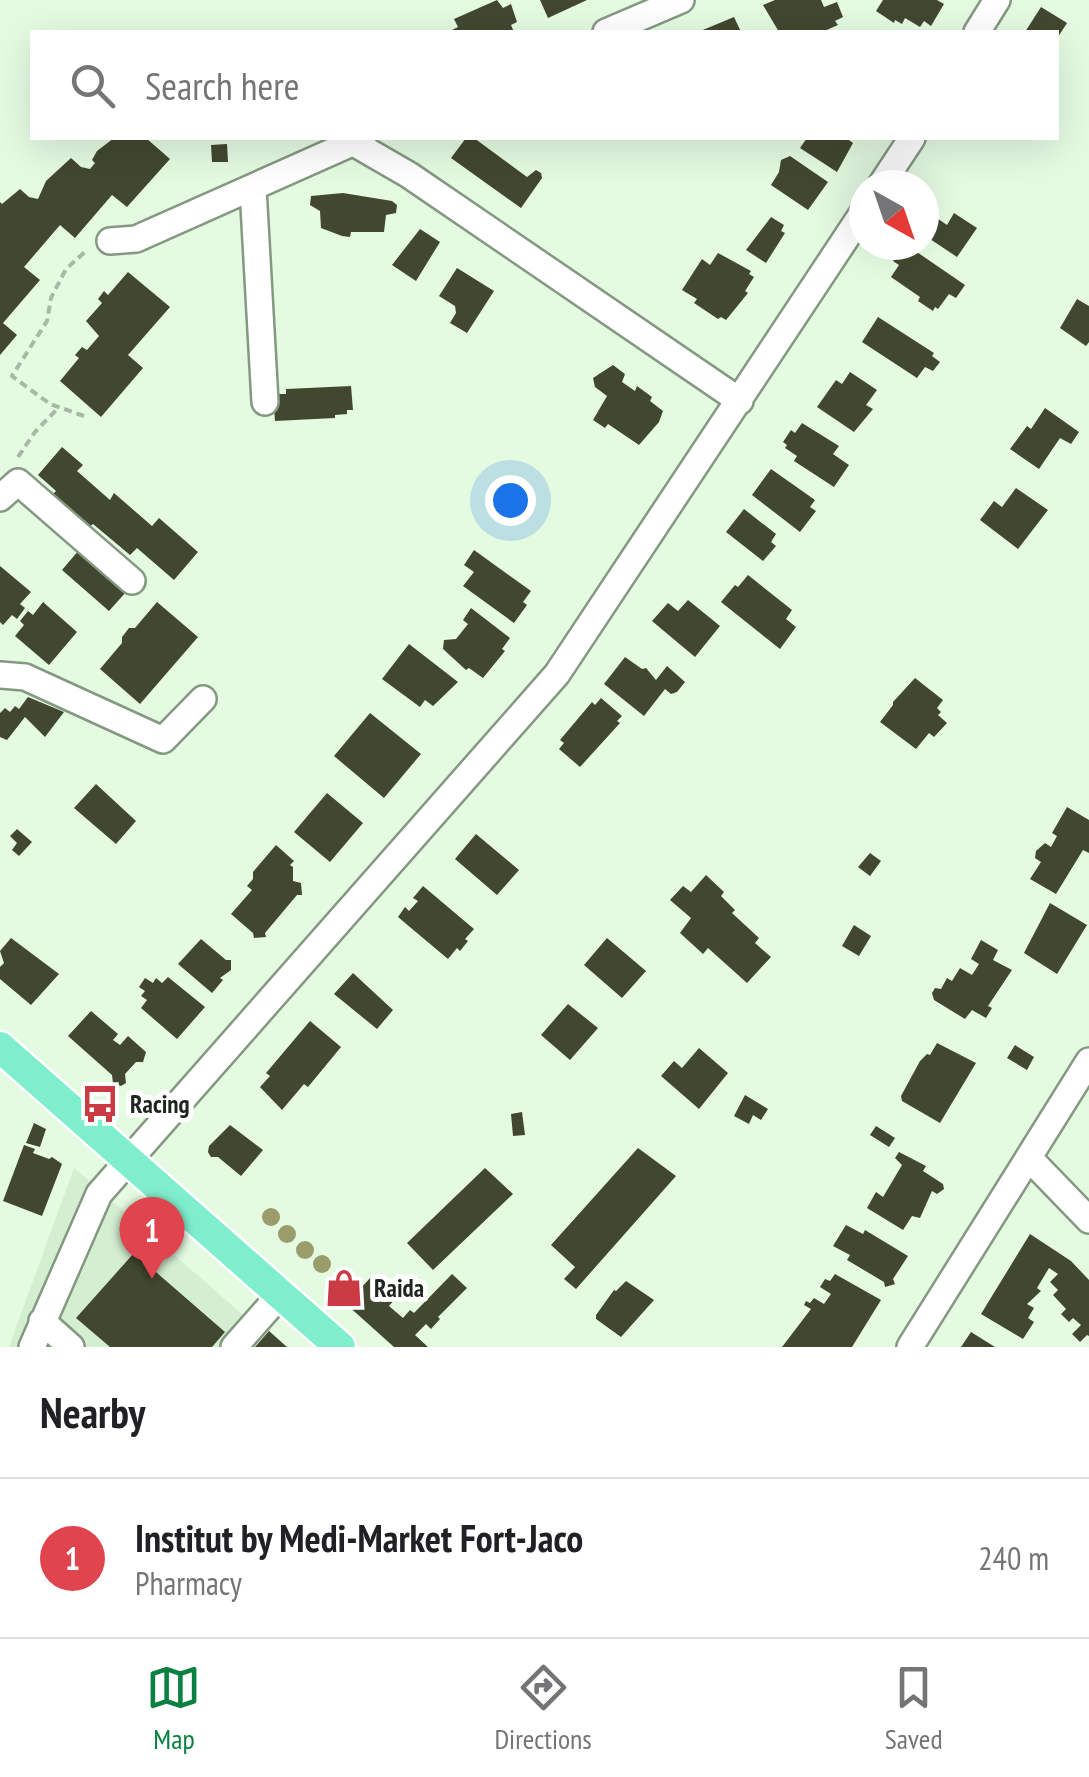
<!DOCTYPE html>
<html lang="en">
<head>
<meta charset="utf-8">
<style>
	body { margin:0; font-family:"PT Sans Narrow",sans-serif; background:#f6f6f6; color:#202124 }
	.compass { position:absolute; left:849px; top:170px; width:90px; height:90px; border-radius:50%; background:#fff; box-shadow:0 10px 40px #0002; rotate:140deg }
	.you { position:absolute; left:510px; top:500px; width:35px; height:35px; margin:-25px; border:8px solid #fff; border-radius:50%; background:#1a73e8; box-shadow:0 0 0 15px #1a73e833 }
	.badge { display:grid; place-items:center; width:65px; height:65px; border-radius:50%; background:#0b8043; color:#fff; font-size:32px; font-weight:700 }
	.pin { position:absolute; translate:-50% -82px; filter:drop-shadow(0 2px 5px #0008) }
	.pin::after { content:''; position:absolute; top:52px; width:35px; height:30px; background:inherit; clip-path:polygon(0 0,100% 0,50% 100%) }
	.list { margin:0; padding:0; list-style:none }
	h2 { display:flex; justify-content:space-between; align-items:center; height:130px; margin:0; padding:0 40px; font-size:42px }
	h2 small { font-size:32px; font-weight:400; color:#757577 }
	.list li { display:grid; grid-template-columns:65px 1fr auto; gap:30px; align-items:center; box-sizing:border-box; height:160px; padding:0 40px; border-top:2px solid #e0e0e0 }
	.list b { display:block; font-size:38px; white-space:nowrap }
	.list p { margin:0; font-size:32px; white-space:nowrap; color:#757577 }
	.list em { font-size:32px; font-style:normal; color:#757577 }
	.icon { flex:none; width:55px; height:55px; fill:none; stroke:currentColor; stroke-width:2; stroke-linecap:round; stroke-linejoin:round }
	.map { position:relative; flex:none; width:1089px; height:1347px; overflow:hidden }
	.search { position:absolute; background:#fff; box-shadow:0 10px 40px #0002; left:30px; right:30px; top:30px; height:110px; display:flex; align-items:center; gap:25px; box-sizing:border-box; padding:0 35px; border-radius:0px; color:#757577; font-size:38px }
	.sheet { height:290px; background:#fff }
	nav { display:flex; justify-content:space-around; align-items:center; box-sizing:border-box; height:140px; border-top:2px solid #e0e0e0; background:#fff; font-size:28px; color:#757577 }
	nav a { display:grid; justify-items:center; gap:5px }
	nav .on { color:#0b8043 }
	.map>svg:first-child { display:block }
	.built { fill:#d3efd0 }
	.building { fill:#42472f }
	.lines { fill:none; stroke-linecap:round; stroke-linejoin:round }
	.minor-casing { stroke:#849882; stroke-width:30 }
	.major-casing { stroke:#fff; stroke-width:35 }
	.path { stroke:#a7b8a4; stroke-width:4; stroke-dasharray:8 5; stroke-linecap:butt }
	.minor { stroke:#fff; stroke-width:25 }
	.major { stroke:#7feecd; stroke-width:30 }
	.tree { fill:#9b9c6b }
	.labels { text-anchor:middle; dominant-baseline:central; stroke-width:10; stroke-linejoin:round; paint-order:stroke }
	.poi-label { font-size:25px; font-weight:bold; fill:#1d251c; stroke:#fff; text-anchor:start }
</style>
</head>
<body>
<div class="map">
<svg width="1089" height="1347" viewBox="0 0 1089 1347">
	<rect width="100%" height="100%" fill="#e4fae1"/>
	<!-- built -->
	<path class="built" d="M74 1168 280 1347H9Z"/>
	<!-- building -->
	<path class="building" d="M497 0 503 8 511 4 517 22 511 25 514 32H448L458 27 454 19Z
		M540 0H587L548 18Z
		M775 0H821L824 7 837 2 843 17 835 21 838 25 822 32 818 30 779 32 763 5Z
		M883 0H937L944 4 931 26 924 21 920 27 905 18 902 24 895 20 894 23 876 11Z
		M1041 7 1067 23 1056 40V32H1025Z
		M734 17 741 32H698Z
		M114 138H146L170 159 127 207 112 195 75 238 60 225 24 267 40 280 3 323 17 335 0 355V202L2 204 20 189 29 197 38 199 46 181 71 158 81 167 90 169 95 163 92 160 97 151Z
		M466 138H474L527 177 536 170 541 173 542 178 521 208 451 158Z
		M807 138H846L853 143 837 172 800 148Z
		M227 144 228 162H212L211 145Z
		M790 156 828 182 808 210 771 185 779 172 781 160Z
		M343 193 392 201 397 205 396 213 386 215 384 232H351L350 237 342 236 321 228 320 211 310 205 311 196Z
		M954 213 977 228 957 257 924 235V225L931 214 947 225Z
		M771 217 784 225 781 231 785 233 766 263 746 250Z
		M420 229 440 242 416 281 392 265Z
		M911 248 965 285 956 298 949 294 938 309 935 307 933 311 918 301 920 297 891 277 899 265 893 261 898 254 904 258Z
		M718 253 751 271 749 274 754 277 745 291 748 293 726 320 721 317 718 319 694 303 697 299 682 290 702 259 710 265Z
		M457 268 494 291 467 333 450 323 456 313 455 306 439 296Z
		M128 272 170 307 128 355 143 368 101 417 60 381 79 358 75 355 82 347 87 350 99 336 86 321 102 303 98 299 104 291 108 295Z
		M1077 299 1089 306V342L1086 346 1060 328Z
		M878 317 934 353 932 356 940 362 933 371 925 367 917 378 862 342Z
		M613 365 625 374 622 382 635 391 637 386 652 397 650 401 663 411 659 422 639 445 608 424 605 428 593 420 607 396 595 387 593 378Z
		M850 372 877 390 866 405 873 409 854 432 817 407 836 380 842 384Z
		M351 386 353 410H347V414L335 415V418L275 421 273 394H286V389Z
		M1045 408 1079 432 1071 444 1060 438 1039 469 1010 449 1027 426 1031 429Z
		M802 423 839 446 833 454 849 465 834 487 794 461 797 456 785 448 787 445 783 442 791 430 795 433Z
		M62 447 83 465 77 471 110 500 114 493 152 526 159 518 198 552 174 580 137 548 130 555 93 524 87 529 50 497 56 491 38 475Z
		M771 469 815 500 810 507 816 511 800 532 752 495Z
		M1016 488 1048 510 1018 549 980 520 994 501 1002 507Z
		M744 509 776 534 771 542 776 546 763 561 726 532Z
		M79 550 126 592 109 611 62 570Z
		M474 550 531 591 523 602 527 605 514 623 463 586 474 572 464 565Z
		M0 566 31 592 20 604 25 608 17 619 12 615 3 625 0 622Z
		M748 575 792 610 786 619 796 627 780 649 721 602 735 585 738 587Z
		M688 600 720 626 695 657 652 621 668 603 678 611Z
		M43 602 77 632 49 665 15 636 24 625 20 621 28 611 33 615Z
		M157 602 198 637 140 704 100 669 122 643V637L129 628H135Z
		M471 608 510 638 502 649 505 651 483 678 469 668 466 670 443 649 444 640 456 639 468 624 463 620Z
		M409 644 458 682 433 706 425 700 420 707 382 679Z
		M625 657 642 669 646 668 656 680 667 666 685 682 677 692 671 694 665 689 644 716 604 684Z
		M915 678 943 700 937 708 941 712 938 715 947 723 934 737 929 733 916 749 880 722 893 705V702Z
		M28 697 64 712 45 737 25 717 7 740 0 737V713L5 708 10 712 15 706 19 709Z
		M601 698 622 716 617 721 620 723 580 767 559 749 564 743 560 740 592 702 595 705Z
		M370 713 421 754 384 798 334 756Z
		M96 784 136 821 116 844 74 808Z
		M327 793 363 823 330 862 294 832Z
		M1067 807 1089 820V853L1083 850 1056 894 1030 879 1041 862 1035 858 1036 851 1045 843 1051 847 1057 836 1052 833Z
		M17 829 32 842 19 856 12 850 17 843 10 836Z
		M476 834 519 870 497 895 455 859Z
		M276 845 294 861 290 865 293 867V881L301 883 302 895H297L265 933 266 937 254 938 253 933 231 914 252 890 247 886 253 879V872Z
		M870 853 881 861 870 876 858 867Z
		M706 875 724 892 721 896 735 910 732 913 759 938 755 943 771 957 747 983 708 948 703 954 680 933 691 918 670 900 683 886 691 892Z
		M423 886 474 929 465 939 468 941 460 951 457 948 448 959 398 917 405 907 409 911 418 901 413 898Z
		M1050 903 1087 925 1057 974 1024 953Z
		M854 925 871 936 859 956 842 946Z
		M11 938 59 974 31 1005 0 979V967L4 963 0 951Z
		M607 938 646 971 622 998 584 965Z
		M201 939 226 960H231V970L220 978 223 980 212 993 178 964Z
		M981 940 998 950 993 960 1012 970 988 1006 992 1008 986 1018 972 1010 965 1019 934 1000 932 993 935 988 941 989 947 978 952 981 960 968 972 975 979 964 971 959Z
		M353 973 393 1010 377 1029 334 994Z
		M168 977 205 1007 177 1039 141 1008 147 1000 141 996 145 991 139 987 145 978 153 983 156 978 162 983Z
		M568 1004 598 1028 570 1060 541 1035Z
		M91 1011 118 1034 113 1040 120 1045 128 1036 146 1052 143 1062H136L125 1074 126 1083 121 1086 113 1083 112 1075 68 1036Z
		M310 1021 341 1047 308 1087 304 1084 282 1110 260 1087 270 1076 266 1073Z
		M937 1043 976 1063 940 1123 902 1101 901 1096 920 1061 927 1054 930 1055Z
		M1015 1045 1034 1057 1027 1070 1007 1058Z
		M699 1048 728 1073 699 1109 661 1076 674 1061 682 1068Z
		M745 1095 768 1109 761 1120 753 1115 749 1124 734 1116Z
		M522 1112 525 1135 513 1136 511 1114Z
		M34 1123 46 1129 40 1147 26 1143Z
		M230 1125 263 1150 241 1176 218 1157H211L208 1152 209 1146Z
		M876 1126 895 1138 889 1147 870 1135Z
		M24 1145 35 1149 33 1153 49 1159 52 1157 62 1164 42 1216 3 1201Z
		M638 1148 676 1176 576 1289 564 1279 575 1267 551 1245Z
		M899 1152 926 1166 923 1171 943 1184 944 1189 937 1194 932 1191 920 1218 912 1216 903 1230 867 1208 876 1192 883 1197 902 1165 895 1158Z
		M485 1168 513 1194 433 1270 407 1243Z
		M846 1225 863 1234 865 1230 908 1256 893 1279 895 1284 885 1287 884 1282 847 1260 850 1255 833 1246Z
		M1030 1234 1071 1261 1089 1280V1336L1087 1335 1080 1342 1072 1334 1081 1325 1073 1318 1069 1322 1061 1314 1066 1309 1053 1295 1058 1290 1050 1282 1058 1274 1049 1268 1037 1288 1041 1291 1027 1304 1034 1308 1028 1318 1034 1322 1023 1339 981 1314Z
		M134 1253 225 1332 212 1347H110L76 1318Z
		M452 1274 467 1288 438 1317 440 1319 431 1329 426 1324 415 1335 428 1347H394L346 1304 372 1276 396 1298 389 1306 403 1318 410 1310 414 1313Z
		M835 1274 881 1300 852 1347H782L811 1309 804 1305 806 1301 810 1303 814 1298 824 1304 831 1294 820 1287 825 1279 830 1281Z
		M626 1281 654 1300 621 1337 596 1319V1315L614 1290 616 1291Z
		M269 1331 287 1347H255Z
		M971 1332 995 1347H961Z"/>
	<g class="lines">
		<!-- minor casing -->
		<g class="minor-casing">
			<path id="minor" d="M606 32 681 0
				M977 32 997 0
				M352 142 409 175 740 401
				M881 185 912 138
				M253 188 265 402
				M110 241 136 239 363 138
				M0 498 18 482 132 581
				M0 675 25 677 163 740 203 699
				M1029 1158 1089 1220
				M42 1321 71 1347
				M32 1347 99 1194 557 674 864 211
				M234 1347 280 1295
				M910 1347 1089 1061"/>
		</g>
		<!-- major casing -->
		<g class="major-casing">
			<path id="major" d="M0 1047 340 1347"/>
		</g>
		<!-- path -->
		<path class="path" d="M84 416 50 404 12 376 47 321 51 298 66 269 87 250
			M18 457 35 432 59 407"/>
		<!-- minor -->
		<use href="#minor" class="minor"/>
		<!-- major -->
		<use href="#major" class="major"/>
	</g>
	<!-- trees -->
	<g class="tree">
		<circle cx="271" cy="1217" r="9"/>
		<circle cx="287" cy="1234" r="9"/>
		<circle cx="305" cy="1250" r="9"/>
		<circle cx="322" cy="1264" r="9"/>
	</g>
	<!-- icons -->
	<defs>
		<g id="bus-bare" transform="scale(3)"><path d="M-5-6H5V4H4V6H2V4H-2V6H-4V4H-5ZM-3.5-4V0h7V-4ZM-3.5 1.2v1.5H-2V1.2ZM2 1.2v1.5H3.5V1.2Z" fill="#cb3b44" stroke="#fff" stroke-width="2.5" paint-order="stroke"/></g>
		<g id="shop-bare" transform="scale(3)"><path d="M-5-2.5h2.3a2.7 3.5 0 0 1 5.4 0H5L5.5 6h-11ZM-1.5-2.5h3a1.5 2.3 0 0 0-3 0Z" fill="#cb3b44" stroke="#fff" stroke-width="2.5" paint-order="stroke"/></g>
	</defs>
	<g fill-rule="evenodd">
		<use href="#bus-bare" x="100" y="1104"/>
		<use href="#shop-bare" x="344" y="1288"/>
	</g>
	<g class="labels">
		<!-- poi labels -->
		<g class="poi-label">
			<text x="130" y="1104">Racing</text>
			<text x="374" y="1288">Raida</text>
		</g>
	</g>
</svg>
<svg class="compass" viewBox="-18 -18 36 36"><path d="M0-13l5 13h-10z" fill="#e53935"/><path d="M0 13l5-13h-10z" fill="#757577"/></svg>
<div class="you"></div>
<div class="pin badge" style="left:152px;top:1279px;background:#e0444e">1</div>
<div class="search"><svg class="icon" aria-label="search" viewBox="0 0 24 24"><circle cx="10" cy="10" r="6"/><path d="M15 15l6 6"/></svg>Search here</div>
</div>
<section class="sheet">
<h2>Nearby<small></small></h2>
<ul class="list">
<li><span class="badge" style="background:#e0444e">1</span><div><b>Institut by Medi-Market Fort-Jaco</b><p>Pharmacy</p></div><em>240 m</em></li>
</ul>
</section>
<nav>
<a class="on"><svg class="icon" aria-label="map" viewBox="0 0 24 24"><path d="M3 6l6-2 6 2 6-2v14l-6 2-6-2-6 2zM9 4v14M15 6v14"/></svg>Map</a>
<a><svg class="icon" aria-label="directions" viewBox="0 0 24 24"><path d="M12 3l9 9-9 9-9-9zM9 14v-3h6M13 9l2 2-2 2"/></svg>Directions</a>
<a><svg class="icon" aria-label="saved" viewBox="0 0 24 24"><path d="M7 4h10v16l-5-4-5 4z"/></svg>Saved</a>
</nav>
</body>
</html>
